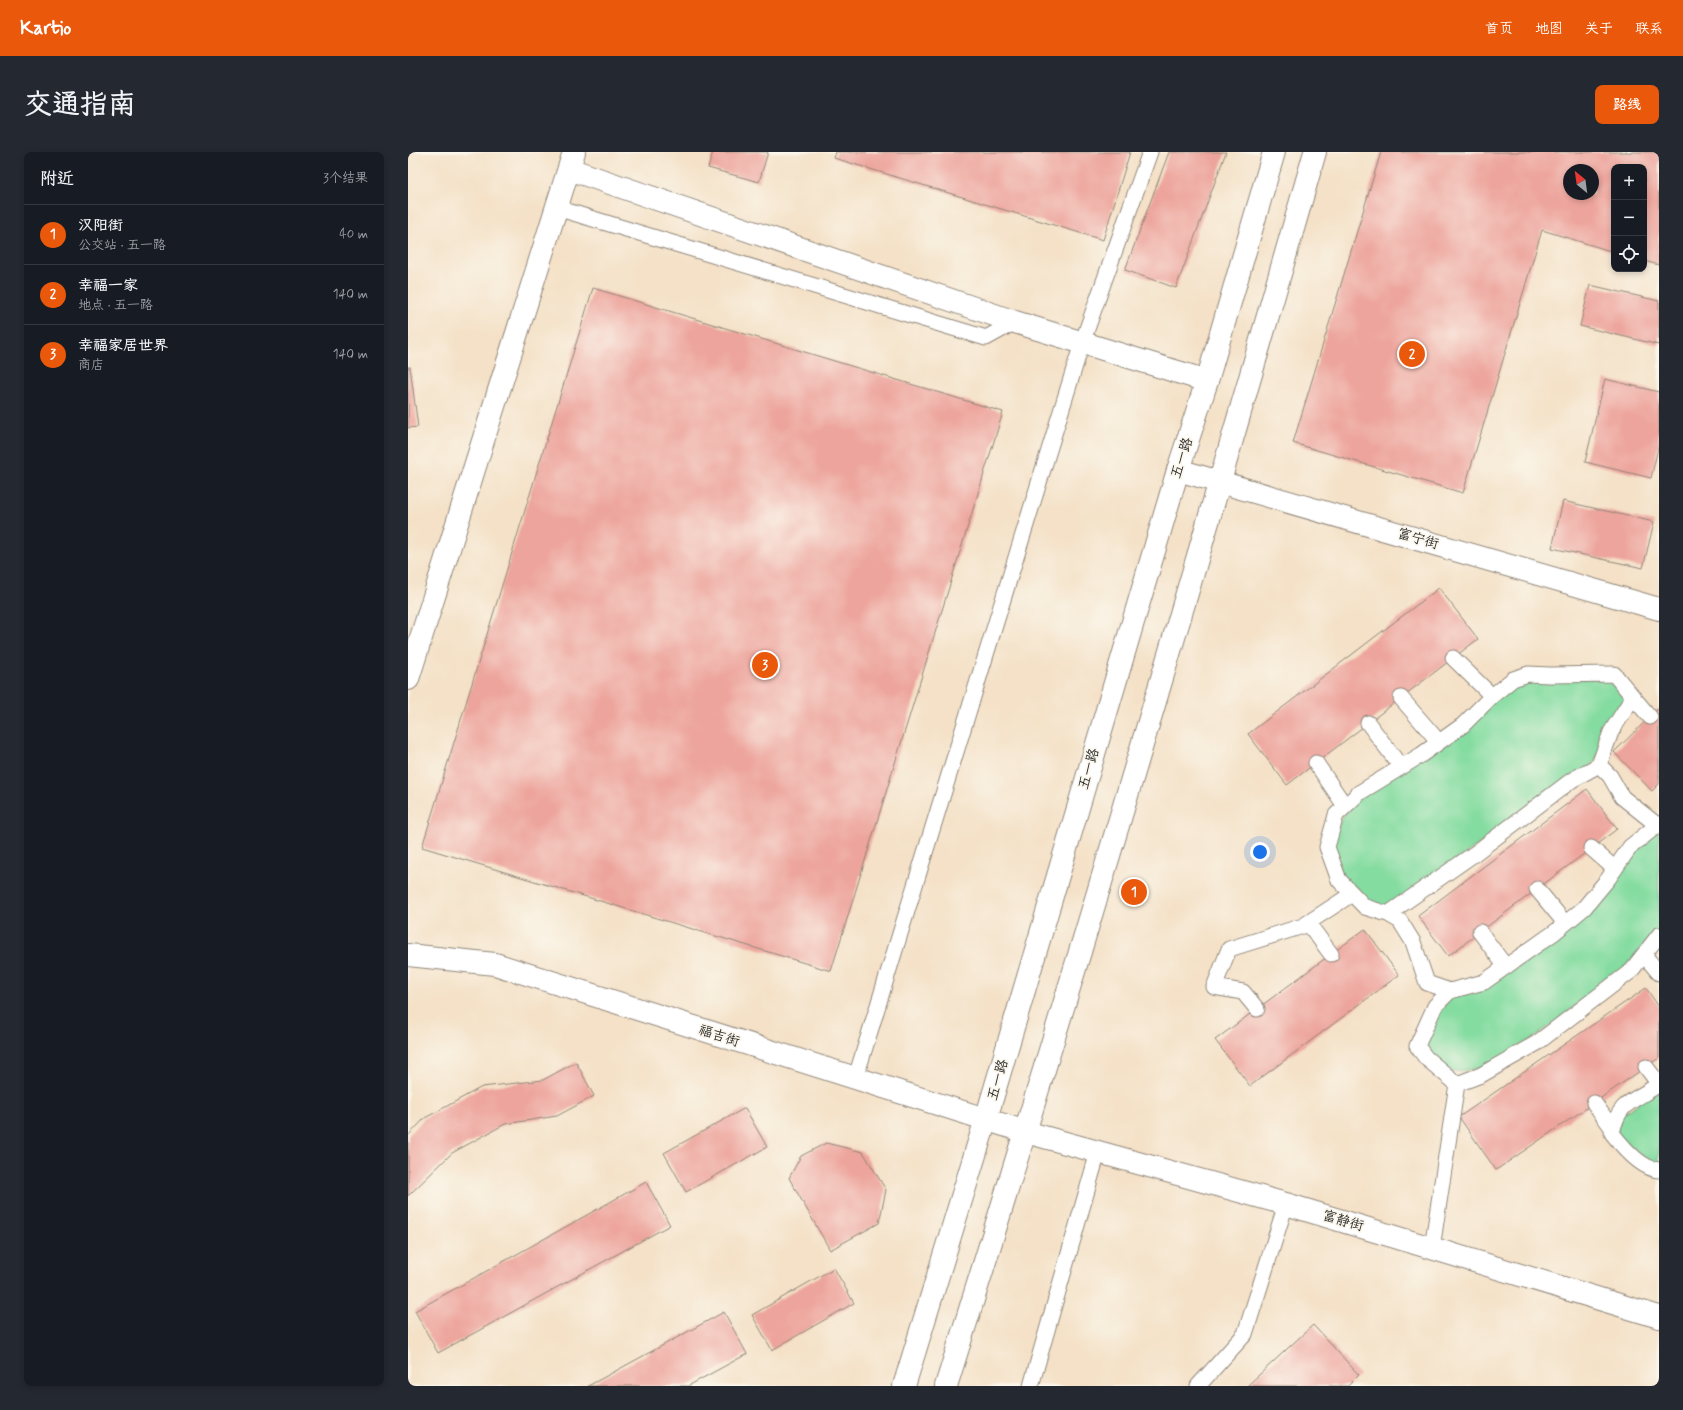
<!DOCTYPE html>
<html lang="zh">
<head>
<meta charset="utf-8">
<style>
	body { margin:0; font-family:Mynerve,"LXGW WenKai TC",sans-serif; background:#242831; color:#f1f3f6 }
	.controls { position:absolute; right:12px; top:12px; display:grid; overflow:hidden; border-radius:8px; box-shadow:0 2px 6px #0003 }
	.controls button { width:36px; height:36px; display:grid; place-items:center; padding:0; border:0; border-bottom:1px solid #363941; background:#171b24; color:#f1f3f6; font:20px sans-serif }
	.compass { position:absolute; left:1155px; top:12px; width:36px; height:36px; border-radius:50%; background:#171b24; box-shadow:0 2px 6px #0003; rotate:331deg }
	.you { position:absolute; left:852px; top:700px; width:14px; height:14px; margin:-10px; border:3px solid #fff; border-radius:50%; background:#1a73e8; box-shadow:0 0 0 6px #1a73e833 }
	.badge { display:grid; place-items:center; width:26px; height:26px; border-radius:50%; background:#ea580c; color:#fff; font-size:13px; font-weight:700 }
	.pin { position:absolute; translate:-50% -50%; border:2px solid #fff; box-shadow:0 1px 4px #0006 }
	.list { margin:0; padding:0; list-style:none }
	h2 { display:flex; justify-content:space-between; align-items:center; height:52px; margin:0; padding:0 16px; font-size:17px }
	h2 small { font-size:13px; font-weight:400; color:#9ea1a6 }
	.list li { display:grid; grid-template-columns:26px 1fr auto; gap:12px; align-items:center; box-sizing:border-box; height:60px; padding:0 16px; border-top:1px solid #363941 }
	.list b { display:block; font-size:15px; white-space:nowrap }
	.list p { margin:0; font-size:13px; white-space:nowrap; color:#9ea1a6 }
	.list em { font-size:13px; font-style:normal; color:#9ea1a6 }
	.icon { flex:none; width:22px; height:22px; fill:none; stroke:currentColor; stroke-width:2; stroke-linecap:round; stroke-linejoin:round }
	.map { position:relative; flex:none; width:1251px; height:1234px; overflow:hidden; border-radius:8px }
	header { display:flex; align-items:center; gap:24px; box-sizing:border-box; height:56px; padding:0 20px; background:#ea580c; color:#fff }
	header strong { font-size:19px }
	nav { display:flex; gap:22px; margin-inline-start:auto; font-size:14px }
	.intro { display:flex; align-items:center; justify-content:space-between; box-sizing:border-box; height:96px; padding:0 24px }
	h1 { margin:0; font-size:28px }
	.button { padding:10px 18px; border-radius:8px; background:#ea580c; color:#fff; font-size:14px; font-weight:700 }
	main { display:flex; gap:24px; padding:0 24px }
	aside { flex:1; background:#171b24; border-radius:8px; box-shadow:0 2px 6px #0003 }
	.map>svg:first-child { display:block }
	.green { fill:#84dca0; stroke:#588466 }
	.building { fill:#eda49c; fill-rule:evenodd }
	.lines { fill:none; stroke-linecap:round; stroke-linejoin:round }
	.lane-casing { stroke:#908679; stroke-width:17 }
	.street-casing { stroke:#908679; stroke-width:24 }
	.secondary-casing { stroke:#908679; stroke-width:24 }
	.lane { stroke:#fff; stroke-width:15 }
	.street { stroke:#fff; stroke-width:22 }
	.secondary { stroke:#fff; stroke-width:22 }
	.labels { text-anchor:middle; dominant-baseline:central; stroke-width:3.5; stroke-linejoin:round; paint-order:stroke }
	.street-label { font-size:14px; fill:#2b2b2b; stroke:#fbf7ec }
</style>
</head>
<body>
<header>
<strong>Kartio</strong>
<nav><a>首页</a><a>地图</a><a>关于</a><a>联系</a></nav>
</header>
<div class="intro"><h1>交通指南</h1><a class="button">路线</a></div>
<main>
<aside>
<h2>附近<small>3个结果</small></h2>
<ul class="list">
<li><span class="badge">1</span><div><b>汉阳街</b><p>公交站 · 五一路</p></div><em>40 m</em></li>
<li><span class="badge">2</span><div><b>幸福一家</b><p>地点 · 五一路</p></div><em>140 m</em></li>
<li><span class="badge">3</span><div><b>幸福家居世界</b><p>商店</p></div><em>140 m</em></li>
</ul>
</aside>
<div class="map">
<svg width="1251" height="1234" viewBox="0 0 1251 1234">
	<rect width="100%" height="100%" fill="#fbf7ec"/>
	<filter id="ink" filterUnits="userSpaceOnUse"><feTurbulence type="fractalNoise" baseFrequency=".025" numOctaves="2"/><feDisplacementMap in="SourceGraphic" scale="8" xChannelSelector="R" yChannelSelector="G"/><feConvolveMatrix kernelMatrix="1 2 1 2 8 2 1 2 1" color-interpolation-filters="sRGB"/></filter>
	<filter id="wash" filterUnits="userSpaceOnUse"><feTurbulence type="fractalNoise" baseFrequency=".012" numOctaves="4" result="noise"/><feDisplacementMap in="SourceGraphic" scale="16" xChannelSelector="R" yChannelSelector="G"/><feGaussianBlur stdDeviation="0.9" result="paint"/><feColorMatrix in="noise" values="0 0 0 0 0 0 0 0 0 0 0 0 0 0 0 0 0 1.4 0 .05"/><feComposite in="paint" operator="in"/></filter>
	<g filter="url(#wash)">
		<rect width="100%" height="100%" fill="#f4e1c7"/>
		<!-- green -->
		<path class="green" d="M1202 526 1218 546 1186 611 978 758 959 751 936 729 923 696 933 666 953 644 1095 541 1121 527Z
			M1251 678V775L1220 814 1129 884 1074 916 1037 921 1015 892 1031 856 1043 843 1154 782 1226 697Z
			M1251 937V1015H1247L1208 982 1213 963Z"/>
		<g id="blocks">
			<!-- building -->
			<path class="building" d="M305 0H360L351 30 300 16Z
				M428 0H722L695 88 426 6Z
				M761 0H818L768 136 717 118Z
				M973 0H1251V113L1236 109V15H1206V100L1134 78 1055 341 885 291ZM1161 18H1185V42H1161Z
				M1182 133 1251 149V193L1172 174Z
				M185 136 595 260 423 819 14 695Z
				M0 215H2L10 275 0 276Z
				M1197 227 1251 240V292L1243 326 1177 310Z
				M1155 349 1246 370 1235 416 1144 396Z
				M1031 436 1070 487 879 633 840 582Z
				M1251 556V632L1244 639 1206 600Z
				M1179 637 1209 677 1040 804 1010 764Z
				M957 777 991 823 842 934 807 888Z
				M1238 836 1251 855V906L1088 1018 1051 965Z
				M168 910 186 944 149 964 97 972 44 1001 0 1044V984L17 966 74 935 135 928Z
				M337 956 359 995 278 1040 256 1001Z
				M418 991 455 1000 478 1038 471 1071 422 1098 381 1026 393 1004Z
				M238 1030 262 1073 30 1201 7 1159Z
				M426 1116 446 1151 364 1198 344 1163Z
				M316 1160 339 1202 280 1234H180Z
				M905 1173 951 1223 940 1234H839Z"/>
		</g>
	</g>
	<g filter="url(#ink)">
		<use href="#blocks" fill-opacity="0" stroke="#908679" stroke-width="1"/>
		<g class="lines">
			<!-- lane casing -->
			<g class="lane-casing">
				<path id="lane" d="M149 56 578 186 607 170
					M1045 506 1084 544
					M1225 545 1242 565
					M993 546 1031 590
					M960 571 993 615
					M908 611 937 654
					M1191 613 1202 624 1214 645 1249 673
					M1183 696 1207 717
					M1129 737 1157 771
					M980 762 1066 702 1164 628 1191 613 1203 580 1225 545 1206 522 1142 523 1120 522 1105 527 1084 544 1055 573 1013 603 951 641 928 663 919 695 931 728 957 755 980 762 992 769 1005 790 1019 831 1042 839
					M900 771 923 802
					M1072 780 1098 815
					M1236 803 1251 821
					M849 857 835 840 806 835 821 797 895 774 944 742
					M1238 915 1251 932
					M447 928 674 191 742 0
					M1049 932 1018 906 1009 894 1027 854 1042 839 1076 830 1147 780 1176 756 1200 727 1222 695 1251 672
					M1049 932 1073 923 1129 891 1223 819 1251 783
					M1251 932C1226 950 1211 948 1204 981 1214 994 1233 1017 1251 1018
					M1186 951 1205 977
					M1024 1096 1049 932
					M623 1234 690 1000
					M790 1234 837 1182 878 1052"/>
			</g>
			<!-- street casing -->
			<g class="street-casing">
				<path id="street" d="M161 17 607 170 799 229
					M770 318 1251 457
					M0 527 166 0
					M0 803 87 812 618 980"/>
			</g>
			<!-- secondary casing -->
			<g class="secondary-casing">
				<path id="secondary" d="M618 980 878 1052 1251 1165
					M496 1234 578 967 770 318 799 229 866 0
					M538 1234C667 824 789 413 907 0"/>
			</g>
			<!-- lane -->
			<use href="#lane" class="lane"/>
			<!-- street -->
			<use href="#street" class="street"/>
			<!-- secondary -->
			<use href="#secondary" class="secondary"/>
		</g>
	</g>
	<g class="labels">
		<!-- street labels -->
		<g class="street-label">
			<text transform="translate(774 306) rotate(-72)">五一路</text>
			<text transform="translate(1010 387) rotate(16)">富宁街</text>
			<text transform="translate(681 617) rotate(-74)">五一路</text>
			<text transform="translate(311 884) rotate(18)">福吉街</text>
			<text transform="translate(590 928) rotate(-74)">五一路</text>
			<text transform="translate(935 1069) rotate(16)">富静街</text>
		</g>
	</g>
</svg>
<div class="controls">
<button>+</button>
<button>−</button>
<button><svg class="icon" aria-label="locate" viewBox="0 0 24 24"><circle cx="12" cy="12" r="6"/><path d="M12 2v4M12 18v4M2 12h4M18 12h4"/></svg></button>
</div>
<svg class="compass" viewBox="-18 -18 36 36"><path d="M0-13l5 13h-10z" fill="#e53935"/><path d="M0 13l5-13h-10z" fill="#9ea1a6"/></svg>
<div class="you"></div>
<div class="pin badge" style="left:726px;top:740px">1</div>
<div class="pin badge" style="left:1004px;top:202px">2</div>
<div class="pin badge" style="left:357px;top:513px">3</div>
</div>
</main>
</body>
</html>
